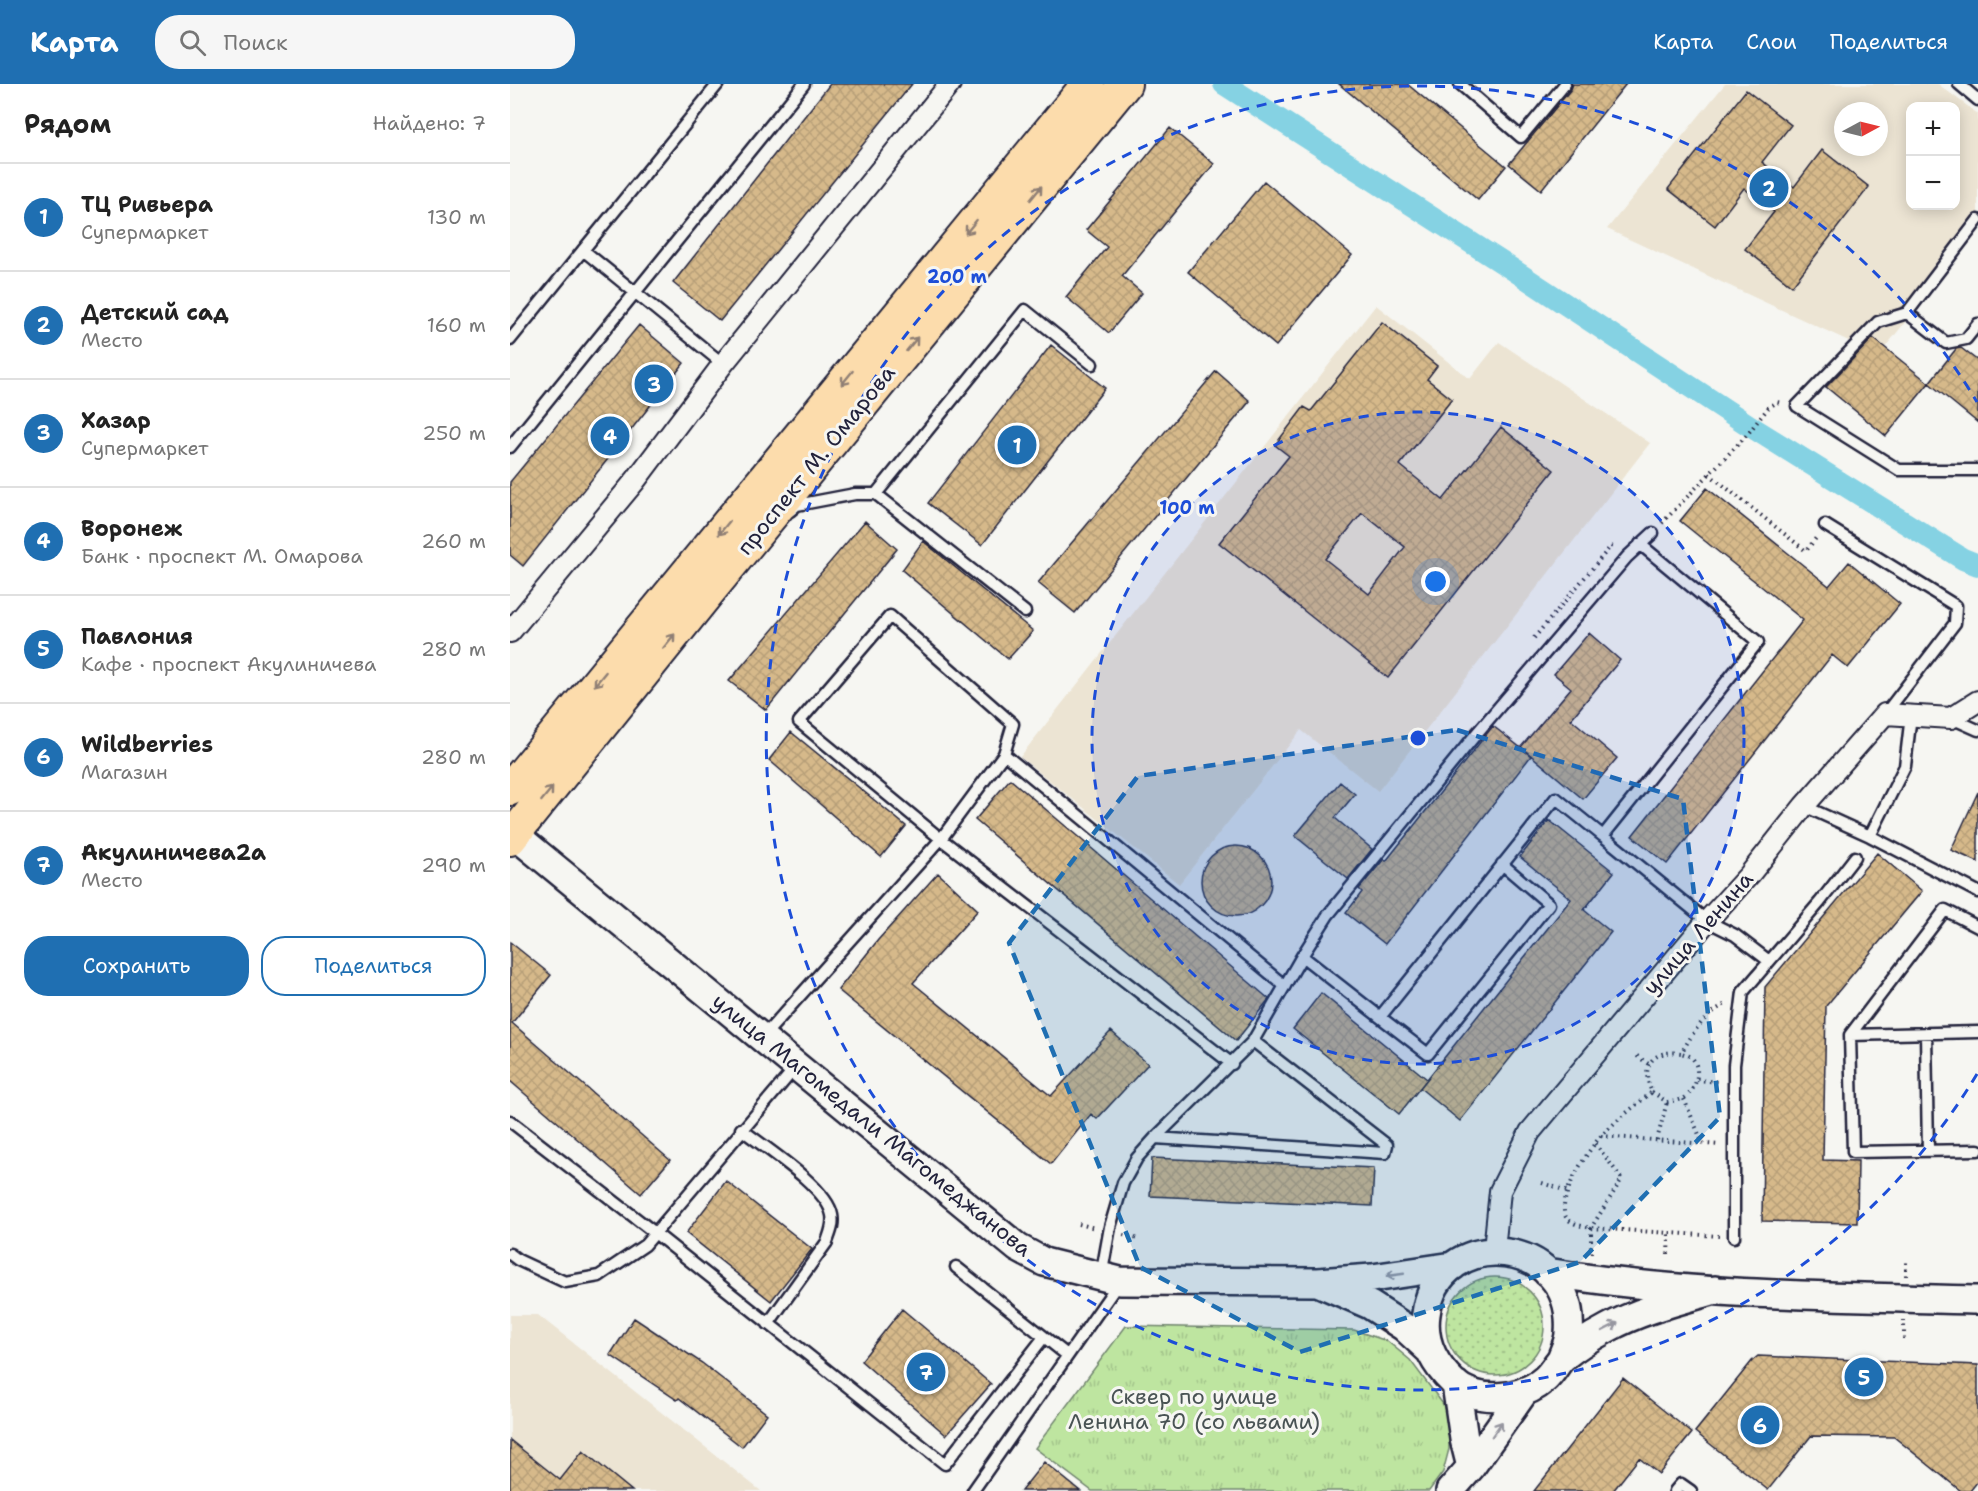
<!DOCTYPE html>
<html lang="ru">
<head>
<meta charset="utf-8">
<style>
	body { margin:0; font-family:"Shantell Sans",sans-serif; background:#f6f6f6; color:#222 }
	.controls { position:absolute; right:18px; top:18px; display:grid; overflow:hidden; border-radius:12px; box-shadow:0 3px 15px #0003 }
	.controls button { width:54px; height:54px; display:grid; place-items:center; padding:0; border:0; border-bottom:2px solid #e0e0e0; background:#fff; color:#222; font:30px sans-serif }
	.compass { position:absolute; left:1324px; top:18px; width:54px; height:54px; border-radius:50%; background:#fff; box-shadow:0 3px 15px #0003; rotate:83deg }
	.you { position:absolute; left:926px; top:498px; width:21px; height:21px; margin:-15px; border:4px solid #fff; border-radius:50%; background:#1a73e8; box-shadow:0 0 0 9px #1a73e833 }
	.badge { display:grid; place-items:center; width:39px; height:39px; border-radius:50%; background:#1f6fb2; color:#fff; font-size:20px; font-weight:700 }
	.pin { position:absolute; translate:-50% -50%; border:3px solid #fff; box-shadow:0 2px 6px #0006 }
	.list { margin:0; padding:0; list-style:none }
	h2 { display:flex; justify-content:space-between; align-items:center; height:78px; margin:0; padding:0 24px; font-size:26px }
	h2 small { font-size:20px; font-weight:400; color:#767676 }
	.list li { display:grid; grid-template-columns:39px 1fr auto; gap:18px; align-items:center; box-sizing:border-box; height:108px; padding:0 24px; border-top:2px solid #e0e0e0 }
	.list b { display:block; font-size:22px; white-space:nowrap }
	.list p { margin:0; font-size:20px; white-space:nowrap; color:#767676 }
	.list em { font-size:20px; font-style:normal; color:#767676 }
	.actions { display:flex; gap:12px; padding:18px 24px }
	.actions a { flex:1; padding:14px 0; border:2px solid #1f6fb2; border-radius:24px; text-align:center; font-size:21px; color:#1f6fb2 }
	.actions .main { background:#1f6fb2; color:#fff }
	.icon { flex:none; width:33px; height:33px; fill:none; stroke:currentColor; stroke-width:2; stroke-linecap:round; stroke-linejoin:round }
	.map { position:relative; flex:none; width:1468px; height:1407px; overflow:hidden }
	header { display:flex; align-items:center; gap:36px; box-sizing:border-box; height:84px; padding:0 30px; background:#1f6fb2; color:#fff }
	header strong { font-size:28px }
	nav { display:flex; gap:33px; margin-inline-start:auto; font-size:21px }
	.search { width:420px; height:54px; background:#f6f6f6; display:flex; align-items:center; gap:15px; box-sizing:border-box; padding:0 21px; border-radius:24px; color:#767676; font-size:22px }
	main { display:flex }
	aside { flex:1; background:#fff }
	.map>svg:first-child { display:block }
	.built { fill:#ece4d3; fill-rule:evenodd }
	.grass { fill:url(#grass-dots); stroke:#70846e; stroke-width:1.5 }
	.park { fill:url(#park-tufts); stroke:#70846e; stroke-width:1.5 }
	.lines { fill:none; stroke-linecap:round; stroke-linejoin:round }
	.canal { stroke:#85d2e3; stroke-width:22 }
	.building { fill:url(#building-cross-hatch); stroke:#22223b; stroke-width:1.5; fill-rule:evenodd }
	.lane-casing { stroke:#22223b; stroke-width:15 }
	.street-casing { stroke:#22223b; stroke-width:24 }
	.secondary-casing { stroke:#22223b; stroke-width:32 }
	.primary-casing { stroke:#22223b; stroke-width:36 }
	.path { stroke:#22223b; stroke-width:4; stroke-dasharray:1.5 4.5; stroke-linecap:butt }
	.lane { stroke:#f6f6f2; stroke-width:10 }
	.street { stroke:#f6f6f2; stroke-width:20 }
	.secondary { stroke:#f6f6f2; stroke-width:27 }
	.primary { stroke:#fcdcac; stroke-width:32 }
	.oneway { stroke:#8f7f74 }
	.oneway2 { stroke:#9797a0 }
	.marked { fill:#1f6fb2; fill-opacity:0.2; stroke:#1f6fb2; stroke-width:4.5; stroke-dasharray:12 8; stroke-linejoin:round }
	.ring { fill:none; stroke:#1d4ed8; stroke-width:3; stroke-dasharray:10 8 }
	.labels { text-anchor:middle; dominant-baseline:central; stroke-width:6; stroke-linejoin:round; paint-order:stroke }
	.street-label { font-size:22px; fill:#22223b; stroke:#f6f6f2 }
	.park-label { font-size:22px; fill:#495354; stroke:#f6f6f2 }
	.centre { fill:#1d4ed8; stroke:#f6f6f2; stroke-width:3 }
	.ring-label { font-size:18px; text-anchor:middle; font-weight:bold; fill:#1d4ed8; stroke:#f6f6f2; stroke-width:6; stroke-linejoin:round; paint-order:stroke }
</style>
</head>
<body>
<header>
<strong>Карта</strong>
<div class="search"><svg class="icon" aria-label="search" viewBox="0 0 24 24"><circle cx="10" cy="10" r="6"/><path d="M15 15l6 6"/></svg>Поиск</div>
<nav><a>Карта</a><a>Слои</a><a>Поделиться</a></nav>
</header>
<main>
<aside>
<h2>Рядом<small>Найдено: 7</small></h2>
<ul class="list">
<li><span class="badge">1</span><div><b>ТЦ Ривьера</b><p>Супермаркет</p></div><em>130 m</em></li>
<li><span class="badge">2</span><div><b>Детский сад</b><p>Место</p></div><em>160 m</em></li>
<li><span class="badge">3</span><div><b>Хазар</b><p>Супермаркет</p></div><em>250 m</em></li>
<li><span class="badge">4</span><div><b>Воронеж</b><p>Банк · проспект М. Омарова</p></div><em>260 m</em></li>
<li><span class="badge">5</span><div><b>Павлония</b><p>Кафе · проспект Акулиничева</p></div><em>280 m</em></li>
<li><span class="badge">6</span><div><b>Wildberries</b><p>Магазин</p></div><em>280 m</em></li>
<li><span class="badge">7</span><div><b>Акулиничева2а</b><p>Место</p></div><em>290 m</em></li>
</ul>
<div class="actions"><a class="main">Сохранить</a><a>Поделиться</a></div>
</aside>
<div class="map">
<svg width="1468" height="1407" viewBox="0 0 1468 1407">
	<defs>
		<pattern id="grass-dots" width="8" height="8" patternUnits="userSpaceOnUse" patternTransform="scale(1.5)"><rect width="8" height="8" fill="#bee5a0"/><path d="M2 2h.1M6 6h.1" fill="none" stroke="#a3c48b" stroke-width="1.8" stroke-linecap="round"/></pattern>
		<pattern id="park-tufts" width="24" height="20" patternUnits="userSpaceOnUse" patternTransform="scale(1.5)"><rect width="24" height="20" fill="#bee5a0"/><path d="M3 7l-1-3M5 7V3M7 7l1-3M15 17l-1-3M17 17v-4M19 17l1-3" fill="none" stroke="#a3c48b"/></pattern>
		<pattern id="building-cross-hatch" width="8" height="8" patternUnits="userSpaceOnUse" patternTransform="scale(1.5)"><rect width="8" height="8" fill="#d6b98a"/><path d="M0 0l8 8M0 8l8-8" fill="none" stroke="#b79f78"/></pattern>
	</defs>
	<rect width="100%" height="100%" fill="#f6f6f2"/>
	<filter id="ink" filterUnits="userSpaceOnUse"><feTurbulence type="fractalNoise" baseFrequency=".0167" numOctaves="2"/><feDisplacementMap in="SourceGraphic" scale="12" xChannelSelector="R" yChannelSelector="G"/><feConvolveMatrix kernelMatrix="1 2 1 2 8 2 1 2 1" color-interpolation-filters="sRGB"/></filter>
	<g filter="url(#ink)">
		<!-- built -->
		<path class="built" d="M1215 0H1428L1468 30V147L1369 271 1097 145ZM1400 22H1446V122H1400ZM1333 27H1369V63H1333Z
			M866 221 960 295 989 258 1140 359 868 707 791 646 669 800 510 673Z
			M0 1231H28L251 1407H0Z"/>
		<!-- grass -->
		<path class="grass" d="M936 1242a49 49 0 1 1 98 0a49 49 0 1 1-98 0Z"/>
		<!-- park -->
		<path class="park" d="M616 1242 844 1246 877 1257 900 1276 933 1320 939 1342V1365L933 1388 919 1407H582L525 1364Z"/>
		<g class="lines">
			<!-- canal -->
			<path class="canal" d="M714 0 1002 185 1243 344 1453 475 1468 481"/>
		</g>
		<!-- building -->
		<path class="building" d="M320 0H402L210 237 163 199Z
			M829 0H897L996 82 968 116Z
			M1063 0H1116L1031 106 999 80 1061 5Z
			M1236 6 1281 41 1252 78 1284 103 1312 66 1359 103 1282 202 1235 165 1264 128 1234 104 1205 142 1158 105Z
			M660 44 704 80 612 192 632 209 599 249 556 213 597 163 576 146Z
			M754 97 842 171 766 262 678 188Z
			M872 238 927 282 917 295 942 315 890 381 933 416 991 343 1044 386 878 594 709 459 779 372 765 361 794 323 801 327ZM852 429 895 463 859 510 815 475Z
			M129 241 174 279 13 482 0 471V398Z
			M1363 254 1419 299 1376 352 1316 303Z
			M541 261 595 304 472 461 418 419Z
			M1451 264 1468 277V339L1419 299 1446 265Z
			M706 287 740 317 565 529 528 499Z
			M1197 404 1319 502 1339 478 1390 520 1338 584 1322 571 1157 780 1122 752 1293 536 1170 437Z
			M355 437 387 465 256 626 219 597Z
			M413 457 523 547 498 575 392 486Z
			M1079 549 1110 576 1061 635 1107 674 1073 715 1011 663 1061 604 1044 590Z
			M983 642 1021 672 875 860 836 829 852 808 849 805 874 775 876 777Z
			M281 648 396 742 371 773 259 676Z
			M500 695 759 915 726 957 465 736Z
			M830 698 845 710 825 734 862 765 838 795 785 752Z
			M1468 708V778L1441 766Z
			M1039 736 1104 788 1074 826 1101 848 950 1037 910 1004 1061 815 1010 773Z
			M691 797a35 35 0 1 1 70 0a35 35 0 1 1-70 0Z
			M1367 769 1412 807 1316 922 1313 1076 1348 1077 1347 1139 1252 1137 1255 903Z
			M428 789 468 826 403 899 541 1012 601 947 638 980 587 1035 581 1030 541 1080 328 906 368 856Z
			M0 858 41 891 2 939 160 1076 131 1110 0 997Z
			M811 909 917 995 889 1030 783 945Z
			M642 1074 864 1084 862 1122 640 1112Z
			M216 1097 302 1165 261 1217 176 1149Z
			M392 1225 481 1300 436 1351 351 1277Z
			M124 1234 192 1279 257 1330 232 1363 169 1314 167 1316 100 1271Z
			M1248 1272 1468 1281V1397L1460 1407H1451L1384 1353 1301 1352 1258 1406 1185 1348 1242 1277Z
			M1113 1294 1182 1349 1149 1390 1129 1374 1103 1407H1024Z
			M0 1356 50 1396 73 1367 122 1407H0Z
			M534 1378 570 1407H511Z"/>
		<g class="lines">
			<!-- lane casing -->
			<g class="lane-casing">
				<path id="lane" d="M950 0 1011 53 1055 0
					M1449 0 1468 16
					M1468 136 1397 229 1436 259 1456 255 1468 240
					M73 166 213 280
					M1397 229 1368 238 1287 322 1389 386H1468
					M0 256 208 0
					M0 363 294 0
					M366 410 515 528
					M280 427 287 421 345 410H366L515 226 582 280
					M1315 441 1446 522 1445 539 1375 630
					M1441 634 1468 646
					M494 670 775 902
					M1294 722 1360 752 1468 808
					M1093 752 1197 837 1225 851 1259 877
					M1360 752 1395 682 1401 631
					M792 872 818 831 967 649 1117 473 1143 449
					M870 933 918 970 1039 820 992 780
					M1468 948 1340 951 1343 1068 1468 1066
					M1416 949 1418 1067
					M1340 951 1435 826 1468 843
					M252 954 431 755 494 670 503 640 380 532 289 638 431 755 722 980
					M0 1037 145 1149 435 1380 534 1253
					M231 1045C254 1063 317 1103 322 1131 324 1141 320 1149 317 1158L258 1240
					M645 1054 875 1069 877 1061 743 957
					M1224 1153V981L1233 908 1310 818 1345 773
					M0 1170 8 1176 55 1198 89 1192 135 1161 286 983
					M446 1183 557 1271
					M591 1193 600 1143 613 1099 627 1074 645 1054 743 957 792 872 870 933 1046 714 1093 752 1248 558 1130 460
					M463 1407 610 1197
					M1165 1407 1171 1400 1181 1407"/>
			</g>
			<!-- street casing -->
			<g class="street-casing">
				<path id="street" d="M0 548 125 397 213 280 440 0
					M984 1166 990 1107 1020 1048 1197 837 1240 790 1294 722 1375 630 1441 634 1468 617"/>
			</g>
			<!-- secondary casing -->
			<g class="secondary-casing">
				<path id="secondary" d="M0 747 508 1164 534 1178 610 1197 808 1198 862 1194 943 1182
					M1037 1188C1179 1212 1325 1212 1468 1216
					M812 1200 860 1221 894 1243 918 1265
					M1051 1275C1054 1267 1059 1257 1059 1249 1067 1152 928 1138 916 1230 912 1257 923 1279 943 1298 967 1320 1011 1316 1035 1295 1042 1289 1046 1280 1052 1274 1065 1263 1083 1252 1098 1244 1131 1226 1168 1217 1205 1206
					M946 1300 954 1355 961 1383
					M940 1407 961 1383 1014 1308"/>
			</g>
			<!-- primary casing -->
			<g class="primary-casing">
				<path id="primary" d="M0 705 578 0
					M0 755 197 510 615 0"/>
			</g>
			<!-- path -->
			<path class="path" d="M1199 390 1296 467 1306 454
				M1152 439 1236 352 1258 324 1267 318 1272 319
				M1024 554 1101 462 1104 464
				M1127 972 1140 981
				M1187 996 1210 998
				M1142 1008 1157 1018C1162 1017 1167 1017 1172 1015 1186 1009 1193 984 1181 973 1178 971 1174 970 1171 969
				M1174 1015 1193 1060
				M1091 1052 1210 1061
				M1147 1056 1157 1018
				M1032 1099 1057 1107
				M569 1140 585 1144
				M613 1151 628 1155
				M1209 1152 1081 1144C1073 1142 1062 1141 1056 1133 1045 1116 1080 1063 1092 1051 1108 1035 1125 1022 1142 1008 1129 982 1143 965 1171 969 1184 948 1193 931 1216 920
				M1081 1169V1144L1112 1095 1085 1059
				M1158 1170 1159 1149
				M1396 1192V1178
				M1394 1255V1236"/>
			<!-- lane -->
			<use href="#lane" class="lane"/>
			<!-- street -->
			<use href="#street" class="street"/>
			<!-- secondary -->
			<use href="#secondary" class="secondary"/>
			<!-- primary -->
			<use href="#primary" class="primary"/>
		</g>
		<!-- one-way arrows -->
		<defs><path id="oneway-shaft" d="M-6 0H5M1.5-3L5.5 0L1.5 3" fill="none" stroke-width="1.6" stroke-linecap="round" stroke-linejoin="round" transform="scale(1.5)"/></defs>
		<g class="oneway">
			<use href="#oneway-shaft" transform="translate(526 109) rotate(-51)"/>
			<use href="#oneway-shaft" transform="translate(461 143) rotate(129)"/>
			<use href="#oneway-shaft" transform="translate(402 260) rotate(-51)"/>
			<use href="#oneway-shaft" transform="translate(337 294) rotate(129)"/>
			<use href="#oneway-shaft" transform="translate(214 444) rotate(129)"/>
			<use href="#oneway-shaft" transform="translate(159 557) rotate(-51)"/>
			<use href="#oneway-shaft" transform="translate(90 595) rotate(129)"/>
			<use href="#oneway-shaft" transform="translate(37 710) rotate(-51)"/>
		</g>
		<g class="oneway2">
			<use href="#oneway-shaft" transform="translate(885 1191) rotate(172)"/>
			<use href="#oneway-shaft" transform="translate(1100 1243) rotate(-27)"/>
			<use href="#oneway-shaft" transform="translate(987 1345) rotate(-55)"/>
		</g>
	</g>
	<!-- marked area -->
	<path class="marked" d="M947 646 1173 715 1210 1033 1070 1178 790 1268 630 1183 499 859 628 692Z"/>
	<!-- distance rings -->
	<circle cx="908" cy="654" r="326" fill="#1d4ed8" fill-opacity=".12"/>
	<g class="ring">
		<circle cx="908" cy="654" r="326"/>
		<path d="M1467 990A652 652 0 1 1 1467 318"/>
	</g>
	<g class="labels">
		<!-- street labels -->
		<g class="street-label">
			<text transform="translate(306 376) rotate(-51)">проспект М. Омарова</text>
			<text transform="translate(1188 849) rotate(-49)">улица Ленина</text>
			<text transform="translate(362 1041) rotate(39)">улица Магомедали Магомеджанова</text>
		</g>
		<!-- park labels -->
		<g class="park-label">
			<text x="684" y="1312">Сквер по улице<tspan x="684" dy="25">Ленина 70 (со львами)</tspan></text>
		</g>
	</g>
	<circle cx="908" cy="654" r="9" class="centre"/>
	<g class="ring-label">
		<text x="447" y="199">200 m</text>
		<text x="677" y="430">100 m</text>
	</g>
</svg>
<div class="controls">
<button>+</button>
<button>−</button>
</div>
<svg class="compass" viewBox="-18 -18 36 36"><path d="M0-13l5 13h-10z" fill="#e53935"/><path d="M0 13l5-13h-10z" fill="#767676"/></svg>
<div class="you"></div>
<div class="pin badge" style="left:507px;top:361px">1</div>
<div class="pin badge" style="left:1259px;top:104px">2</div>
<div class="pin badge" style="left:144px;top:300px">3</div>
<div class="pin badge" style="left:100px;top:352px">4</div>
<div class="pin badge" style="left:1354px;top:1293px">5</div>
<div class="pin badge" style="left:1250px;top:1341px">6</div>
<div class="pin badge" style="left:416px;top:1288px">7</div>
</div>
</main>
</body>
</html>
